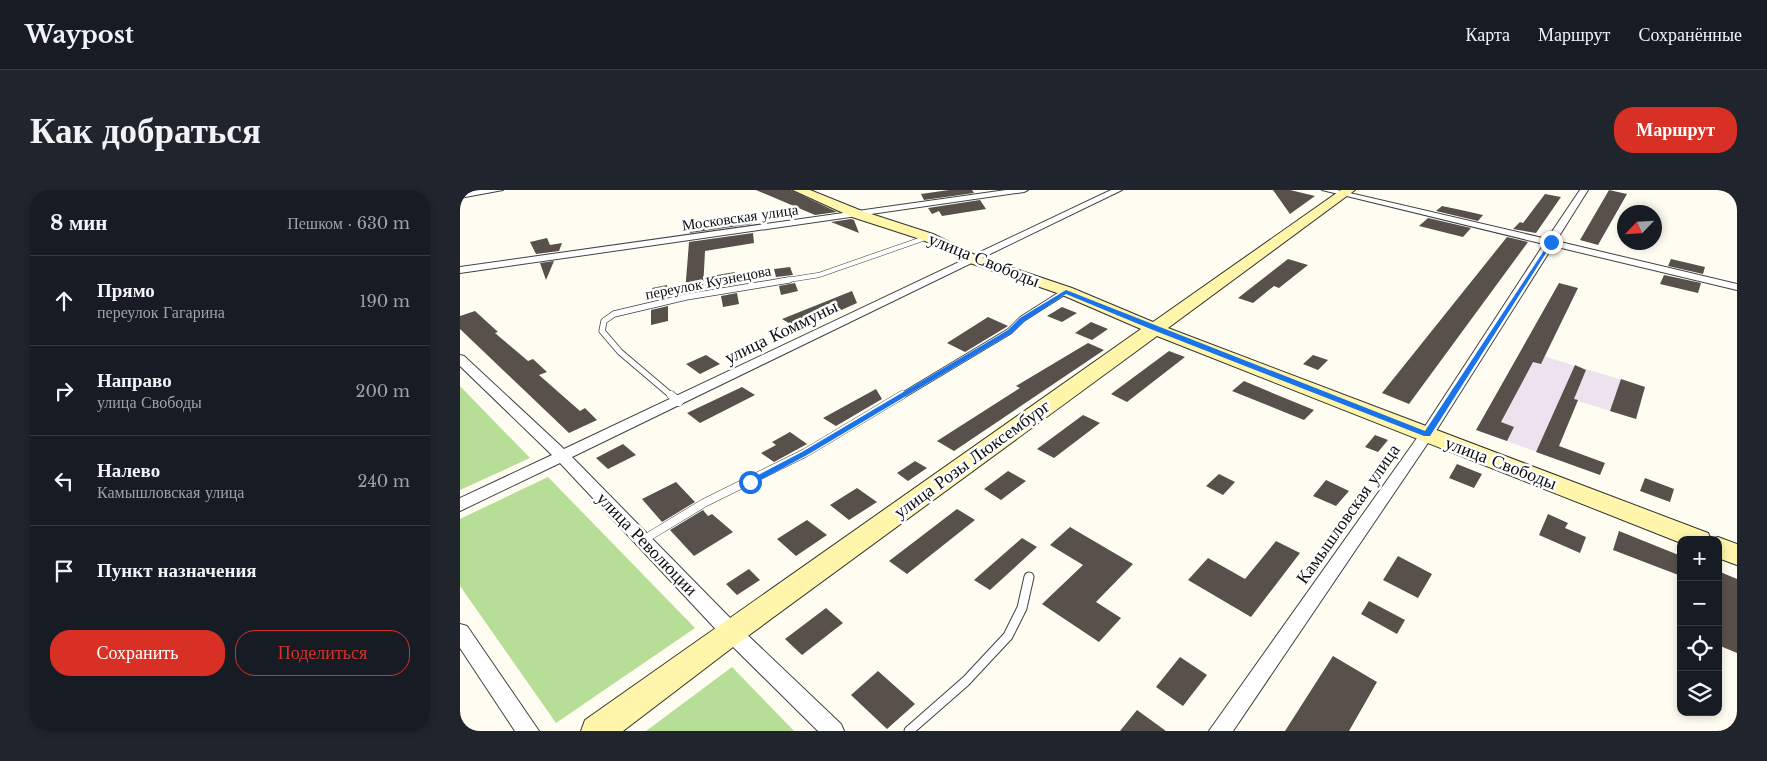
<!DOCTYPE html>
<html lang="ru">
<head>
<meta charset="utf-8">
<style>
	body { margin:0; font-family:"Libre Baskerville",serif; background:#20242c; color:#f1f3f6 }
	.controls { position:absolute; right:15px; bottom:15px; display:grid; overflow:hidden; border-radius:10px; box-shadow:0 2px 8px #0003 }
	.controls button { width:45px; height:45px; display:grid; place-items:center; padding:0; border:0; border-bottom:1px solid #363941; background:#171b24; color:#f1f3f6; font:25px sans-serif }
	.compass { position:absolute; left:1157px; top:15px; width:45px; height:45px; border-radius:50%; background:#171b24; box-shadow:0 2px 8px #0003; rotate:245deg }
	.stop { position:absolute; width:15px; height:15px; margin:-11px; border:4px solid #1a73e8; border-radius:50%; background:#fff }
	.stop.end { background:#1a73e8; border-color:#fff; box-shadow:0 1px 5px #0008 }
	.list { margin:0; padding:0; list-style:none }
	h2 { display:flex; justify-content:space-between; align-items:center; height:65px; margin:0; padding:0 20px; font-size:21px }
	h2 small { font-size:16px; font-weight:400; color:#9ea1a6 }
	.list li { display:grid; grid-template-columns:32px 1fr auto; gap:15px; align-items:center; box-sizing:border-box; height:90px; padding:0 20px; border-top:1px solid #363941 }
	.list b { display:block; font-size:19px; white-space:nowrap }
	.list p { margin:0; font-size:16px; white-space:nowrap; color:#9ea1a6 }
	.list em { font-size:16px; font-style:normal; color:#9ea1a6 }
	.actions { display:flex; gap:10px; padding:15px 20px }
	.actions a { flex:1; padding:11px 0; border:1px solid #d93025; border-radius:20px; text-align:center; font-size:18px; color:#d93025 }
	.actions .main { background:#d93025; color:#fff }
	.icon { flex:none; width:28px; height:28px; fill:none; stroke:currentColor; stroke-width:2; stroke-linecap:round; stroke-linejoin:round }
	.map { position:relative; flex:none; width:1277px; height:541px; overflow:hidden; border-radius:20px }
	header { display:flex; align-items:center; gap:30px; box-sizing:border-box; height:70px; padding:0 25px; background:#171b24; border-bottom:1px solid #363941 }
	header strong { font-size:24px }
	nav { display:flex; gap:28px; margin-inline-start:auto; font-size:18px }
	.intro { display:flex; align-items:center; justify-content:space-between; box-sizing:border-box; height:120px; padding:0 30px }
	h1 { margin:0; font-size:35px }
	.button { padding:12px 22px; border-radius:20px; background:#d93025; color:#fff; font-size:18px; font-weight:700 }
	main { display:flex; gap:30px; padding:0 30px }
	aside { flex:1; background:#171b24; border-radius:20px; box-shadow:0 2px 8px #0003 }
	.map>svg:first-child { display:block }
	.industrial { fill:#ede3ee }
	.forest { fill:#b6de97 }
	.building { fill:#58504b }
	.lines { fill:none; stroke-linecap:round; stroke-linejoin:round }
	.lane-far3-casing { stroke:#424242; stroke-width:5.5 }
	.lane-far2-casing { stroke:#424242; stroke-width:7 }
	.lane-far1-casing { stroke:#424242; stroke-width:9 }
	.lane-casing { stroke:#424242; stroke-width:11 }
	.street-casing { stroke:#424242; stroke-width:2 }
	.secondary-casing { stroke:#313131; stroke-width:2 }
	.lane-far3 { stroke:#fff; stroke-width:4.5 }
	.lane-far2 { stroke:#fff; stroke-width:5.5 }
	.lane-far1 { stroke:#fff; stroke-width:8 }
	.lane { stroke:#fff; stroke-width:9 }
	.street { fill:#fff; fill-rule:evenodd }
	.secondary { fill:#fff6ac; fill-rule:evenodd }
	.route { fill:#1a73e8 }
	.labels { text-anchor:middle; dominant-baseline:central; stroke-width:5; stroke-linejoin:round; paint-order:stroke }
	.far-street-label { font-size:15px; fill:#0f0f0f; stroke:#fff }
	.street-label { font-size:18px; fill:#0f0f0f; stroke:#fff }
</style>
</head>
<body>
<header>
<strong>Waypost</strong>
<nav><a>Карта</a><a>Маршрут</a><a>Сохранённые</a></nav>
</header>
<div class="intro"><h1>Как добраться</h1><a class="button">Маршрут</a></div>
<main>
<aside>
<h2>8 мин<small>Пешком · 630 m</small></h2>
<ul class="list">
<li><svg class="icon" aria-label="ahead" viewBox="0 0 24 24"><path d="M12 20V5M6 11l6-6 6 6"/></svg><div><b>Прямо</b><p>переулок Гагарина</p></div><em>190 m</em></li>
<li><svg class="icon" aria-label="right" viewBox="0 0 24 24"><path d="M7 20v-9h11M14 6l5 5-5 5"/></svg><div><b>Направо</b><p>улица Свободы</p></div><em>200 m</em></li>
<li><svg class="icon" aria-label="left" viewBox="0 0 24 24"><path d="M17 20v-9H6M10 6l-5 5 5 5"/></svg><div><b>Налево</b><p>Камышловская улица</p></div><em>240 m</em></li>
<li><svg class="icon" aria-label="arrive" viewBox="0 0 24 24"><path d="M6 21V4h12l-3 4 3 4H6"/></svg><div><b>Пункт назначения</b></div></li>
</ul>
<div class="actions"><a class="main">Сохранить</a><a>Поделиться</a></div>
</aside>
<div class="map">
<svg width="1277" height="541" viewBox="0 0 1277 541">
	<rect width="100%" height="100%" fill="#fffcf1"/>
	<!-- industrial -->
	<path class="industrial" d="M1063 160 1185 197 1176 229 1118 211 1094 268 1016 240Z"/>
	<!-- forest -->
	<path class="forest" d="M0 196 70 268 0 300Z
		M88 287 235 438 96 533 0 396V329Z
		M272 477 334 541H186Z"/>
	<!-- building -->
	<path class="building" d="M296 0H331L377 22 355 25Z
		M489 0H512L514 3 464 10 461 4Z
		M813 0H830L855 6 830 24Z
		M1149 0 1167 4 1138 55 1120 50Z
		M1085 4 1101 7 1076 43 1053 39 1060 32 1063 33Z
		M520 10 526 19 482 26 479 21 472 24 468 18Z
		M982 16 1001 20 1023 25 1018 31 976 21Z
		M292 27V34L230 43V35Z
		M968 28 1011 38 1003 47 959 36Z
		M391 29 394 30 399 43 371 32Z
		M293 43 294 53 245 61 243 99 225 103 229 52Z
		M1047 47 1068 52 949 214 922 203Z
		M87 48 90 55 102 53 99 61 76 64 70 52Z
		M828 69 848 75 819 98 814 96 793 113 778 108Z
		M1211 69 1245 77 1243 84 1208 76Z
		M94 71 86 90 80 73Z
		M330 77 333 85 316 87 314 79Z
		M275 82 276 94 259 97 257 85Z
		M1204 85 1241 93 1238 103 1200 94Z
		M335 93 338 101 321 105 319 96Z
		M1099 93 1118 98 1081 174 1073 172 1041 232 1054 237 1047 251 1016 240Z
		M207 95V107L192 110V98Z
		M392 101 397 113 339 139 322 129Z
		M277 103 279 114 263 117 261 106Z
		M208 116V131L191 135V120Z
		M602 117 617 123 602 132 587 126Z
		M15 121 38 142 35 143 68 171 73 169 87 182 79 185 120 221 125 218 137 230 109 243 0 139V126Z
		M528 127 548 136 505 162 487 153Z
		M631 132 648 139 632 150 615 143Z
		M628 153 644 160 494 261 477 251 560 198 556 196Z
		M709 161 725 167 667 212 651 204Z
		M246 165 260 174 240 184 226 174Z
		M853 165 868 170 858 180 843 174Z
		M1115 175 1126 180 1114 209 1118 210 1099 256 1145 273 1140 285 1076 262Z
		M1161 189 1185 197 1176 229 1150 221Z
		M784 191 827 209 854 220 844 230 772 201Z
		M282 197 295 205 240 233 227 223Z
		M416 199 422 209 376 236 363 228Z
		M623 225 640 233 594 268 577 259Z
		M330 242 347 254 314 272 301 263 316 255 312 252Z
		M915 245 928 250 918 262 905 257Z
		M163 254 176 265 148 279 136 268Z
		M455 271 467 278 448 291 437 283Z
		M997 274 1022 284 1014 298 989 288Z
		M548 281 566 291 541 310 524 299Z
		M759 284 775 292 763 305 746 296Z
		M1185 288 1214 299 1210 312 1180 301Z
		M866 290 889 301 876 316 853 306Z
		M216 292 235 312 202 332 182 309Z
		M397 298 417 312 389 330 370 315Z
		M497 319 515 330 447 384 429 371Z
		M243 320 248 326 252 324 273 342 234 366 210 340Z
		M1088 324 1108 333 1105 338 1126 347 1120 363 1079 345Z
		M347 330 367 345 336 366 317 349Z
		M610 337 673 374 636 412 661 428 639 452 582 414 623 375 590 355Z
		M1159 341 1221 366V386L1153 360Z
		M562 348 577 357 530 400 514 390Z
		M816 351 840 363 791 427 728 390 748 368 785 389Z
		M938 366 972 384 958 408 923 390Z
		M289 379 300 390 277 405 266 394Z
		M1258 381 1277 389V463L1258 455Z
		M909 411 945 430 937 444 901 424Z
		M366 418 383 433 342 465 325 449Z
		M873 466 917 492 889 541H825Z
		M720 467 747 485 723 516 696 497Z
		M418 481 455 514 427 539 391 505Z
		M677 520 706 541H660Z"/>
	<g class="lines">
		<!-- lane-far3 casing -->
		<g class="lane-far3-casing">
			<path id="lane-far3" d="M321 91 359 85 468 47"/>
		</g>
		<!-- lane-far2 casing -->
		<g class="lane-far2-casing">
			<path id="lane-far2" d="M213 207 160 162 142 141 144 131 154 124 226 107 329 90
				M440 207 550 141 562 129 606 101"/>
		</g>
		<!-- lane-far1 casing -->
		<g class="lane-far1-casing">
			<path id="lane-far1" d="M211 205 219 212
				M183 350 244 313 345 263 442 205"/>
		</g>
		<!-- lane casing -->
		<g class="lane-casing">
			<path id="lane" d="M449 541 506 491 548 446 562 418 569 387"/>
		</g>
		<!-- street casing -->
		<g class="street-casing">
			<path id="street" d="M20 0H43L0 8V2Z
				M546 0H568L564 2 0 83V77Z
				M651 0H662L112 267 278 436 381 534 384 541H358L264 448 100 273 0 321V308L92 265 0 176V165L4 166 104 259Z
				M862 0H877L1087 49 1120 0H1128L1096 51 1277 94V100L1093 56 974 244 773 541H749L962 241 1084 54Z
				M0 434 7 436 79 541H55L0 458Z"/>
		</g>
		<!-- secondary casing -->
		<g class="secondary-casing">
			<path id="secondary" d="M333 0H350L402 21 473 44 517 66 612 98 693 132 881 0H895L708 138 1248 343 1251 349 1258 347 1277 354V375L1258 368V350H1221V353L697 146 281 451 163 541H121L125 530 681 139 600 104 507 72 463 50 392 27Z"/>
		</g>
		<!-- lane-far3 -->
		<use href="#lane-far3" class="lane-far3"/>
		<!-- lane-far2 -->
		<use href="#lane-far2" class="lane-far2"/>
		<!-- lane-far1 -->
		<use href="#lane-far1" class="lane-far1"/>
		<!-- lane -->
		<use href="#lane" class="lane"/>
		<!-- street -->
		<use href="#street" class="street"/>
		<!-- secondary -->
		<use href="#secondary" class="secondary"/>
	</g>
	<!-- route -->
	<path class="route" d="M1091 50 1093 52 970 246H964L693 140 606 104 565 131 552 143 347 265 293 294 285 292 342 262 548 140 560 128 606 100 965 241Z"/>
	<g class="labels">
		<!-- far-street labels -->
		<g class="far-street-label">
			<text transform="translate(280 27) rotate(-8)">Московская улица</text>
			<text transform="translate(248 92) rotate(-11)">переулок Кузнецова</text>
		</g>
		<!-- street labels -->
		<g class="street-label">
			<text transform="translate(524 70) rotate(22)">улица Свободы</text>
			<text transform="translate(321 142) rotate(-26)">улица Коммуны</text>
			<text transform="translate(512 269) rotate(-36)">улица Розы Люксембург</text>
			<text transform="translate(1041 273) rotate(21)">улица Свободы</text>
			<text transform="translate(888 324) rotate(-55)">Камышловская улица</text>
			<text transform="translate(187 354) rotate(46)">улица Революции</text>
		</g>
	</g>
</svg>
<div class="controls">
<button>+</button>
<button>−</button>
<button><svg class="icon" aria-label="locate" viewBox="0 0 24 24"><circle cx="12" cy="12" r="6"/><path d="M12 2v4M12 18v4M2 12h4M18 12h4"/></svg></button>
<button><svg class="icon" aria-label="layers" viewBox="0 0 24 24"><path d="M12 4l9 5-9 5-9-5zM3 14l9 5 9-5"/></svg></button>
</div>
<svg class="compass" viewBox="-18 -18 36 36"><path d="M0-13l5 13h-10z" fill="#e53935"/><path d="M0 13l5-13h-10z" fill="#9ea1a6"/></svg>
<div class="stop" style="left:290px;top:292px"></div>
<div class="stop end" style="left:1091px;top:52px"></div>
</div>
</main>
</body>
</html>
